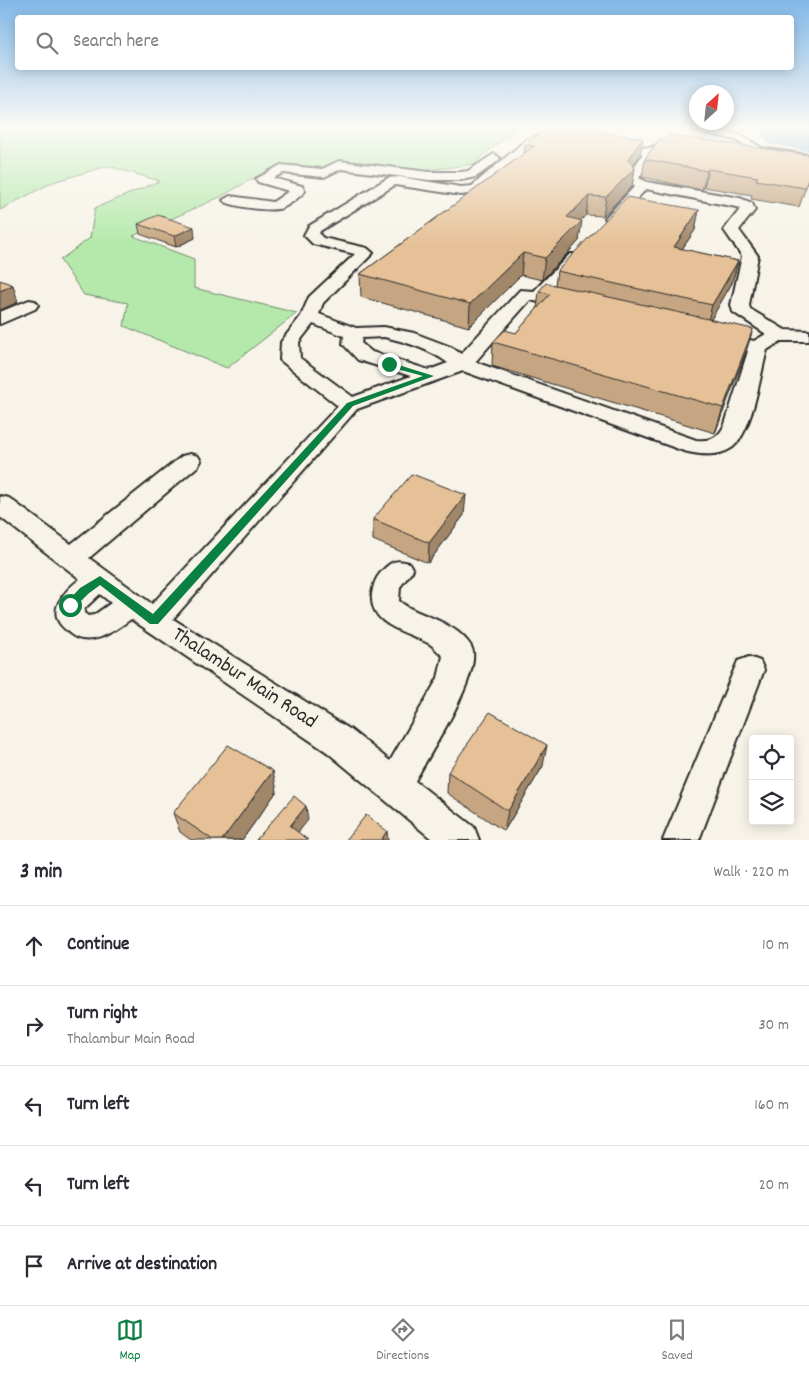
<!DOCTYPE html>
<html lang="en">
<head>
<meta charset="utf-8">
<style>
	body { margin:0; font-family:Dekko,sans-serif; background:#f2f2f3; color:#2b2b33 }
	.controls { position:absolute; right:15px; bottom:15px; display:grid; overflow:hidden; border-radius:5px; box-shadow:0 2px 12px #0003 }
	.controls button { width:45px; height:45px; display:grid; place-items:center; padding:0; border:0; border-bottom:1px solid #e1e1e2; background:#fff; color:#2b2b33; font:25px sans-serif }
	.compass { position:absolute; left:689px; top:85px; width:45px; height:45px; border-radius:50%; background:#fff; box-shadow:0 2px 12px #0003; rotate:27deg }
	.stop { position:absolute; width:15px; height:15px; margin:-11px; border:4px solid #0b8043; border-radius:50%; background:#fff }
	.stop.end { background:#0b8043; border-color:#fff; box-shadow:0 1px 5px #0008 }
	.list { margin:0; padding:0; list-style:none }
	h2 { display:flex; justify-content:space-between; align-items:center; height:65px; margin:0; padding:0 20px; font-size:21px }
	h2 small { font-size:16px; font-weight:400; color:#7c7c81 }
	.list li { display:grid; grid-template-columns:32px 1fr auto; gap:15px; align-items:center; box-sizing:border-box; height:80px; padding:0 20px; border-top:1px solid #e1e1e2 }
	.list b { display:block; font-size:19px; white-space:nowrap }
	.list p { margin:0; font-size:16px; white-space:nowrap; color:#7c7c81 }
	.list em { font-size:16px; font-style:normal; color:#7c7c81 }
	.icon { flex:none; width:28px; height:28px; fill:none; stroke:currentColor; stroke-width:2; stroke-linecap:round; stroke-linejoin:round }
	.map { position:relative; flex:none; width:809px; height:840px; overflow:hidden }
	.search { position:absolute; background:#fff; box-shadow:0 2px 12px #0003; left:15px; right:15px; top:15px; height:55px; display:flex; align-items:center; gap:12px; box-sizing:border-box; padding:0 18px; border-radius:5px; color:#7c7c81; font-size:19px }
	.sheet { height:465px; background:#fff }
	nav { display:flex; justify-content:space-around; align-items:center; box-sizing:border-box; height:70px; border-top:1px solid #e1e1e2; background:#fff; font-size:14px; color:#7c7c81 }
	nav a { display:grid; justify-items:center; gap:2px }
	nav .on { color:#0b8043 }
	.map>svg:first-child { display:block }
	.green { fill:#b5e9ab; stroke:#708a6b }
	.water { fill:#89bfe7; stroke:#63849c }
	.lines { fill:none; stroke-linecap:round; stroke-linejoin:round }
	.minor-casing { stroke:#2b2b2b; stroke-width:4 }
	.minor { fill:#f7f3e8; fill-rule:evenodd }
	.wall { fill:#c6a682; stroke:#2b2b2b }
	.shaded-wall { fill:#a1876a; stroke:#2b2b2b }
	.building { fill:#e6c197; stroke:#2b2b2b }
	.route { fill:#0b8043 }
	.labels { text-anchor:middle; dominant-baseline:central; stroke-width:4; stroke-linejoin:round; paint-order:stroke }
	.near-street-label { font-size:21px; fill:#2b2b2b; stroke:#f7f3e8 }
</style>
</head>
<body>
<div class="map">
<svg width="809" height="840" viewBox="0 0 809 840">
	<rect width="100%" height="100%" fill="#f7f3e8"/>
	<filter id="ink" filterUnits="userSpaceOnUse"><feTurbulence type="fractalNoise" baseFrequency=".02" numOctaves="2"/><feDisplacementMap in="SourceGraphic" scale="10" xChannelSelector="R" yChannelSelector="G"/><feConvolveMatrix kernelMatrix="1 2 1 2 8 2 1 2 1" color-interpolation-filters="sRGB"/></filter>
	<g filter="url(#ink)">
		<!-- green -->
		<path class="green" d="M42 128H517L473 164 422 171 340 161 317 171 277 165 220 197 133 236 194 259V288L297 313 227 368 124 326 128 303 84 295 60 260 90 238 95 208 160 181 108 166 53 182 0 210V131L28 132Z"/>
		<!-- water -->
		<path class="water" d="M762 128H809V150L769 143Z"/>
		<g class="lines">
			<!-- minor casing -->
			<g class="minor-casing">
				<path id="minor" d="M693 128H710L740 135 762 148 809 155V163L755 153 736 140 694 130Z
					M542 134H551L557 137 534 144 481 192 461 195 395 185 320 231 319 234 323 238 367 248 373 253 323 303 319 314 356 328 384 327 414 333 451 347 461 354 520 290 534 291 570 254H580L583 257 580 260 550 294 571 299 574 303 571 307 565 308 530 300 475 362 696 440C711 441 718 439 725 424L748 351 713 343 710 339 713 335 719 333 754 341 766 334 733 312 731 305 742 256 724 230 741 208 646 189 617 221H607L605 218 635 186 626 179 643 154 609 148V144L649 148 662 143 668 146 655 154 639 178 647 182 740 198 752 203 755 210 739 230 758 256 749 305 750 309 785 330 809 331V341H781L767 350C760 375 753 430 733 447 719 457 699 455 684 451L463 371 357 409 173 619 351 730 390 761 438 678 443 656C438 652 434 646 428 643 407 631 369 626 372 594 374 582 376 577 385 568 393 560 399 560 409 563L413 570 400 587 399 601C415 614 434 616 450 627 458 631 472 643 473 652 477 682 430 753 415 781L474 827 479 840H433L327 752 131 619C117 629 100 642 82 639 75 638 70 634 65 629 45 612 64 591 80 579L0 517V496L9 498 71 544 182 456 190 454 198 456 201 461 198 466 89 558 152 604 338 406 280 360 281 342 301 316 309 297 355 254 313 244 304 235 309 226 388 178 400 177 461 187 472 186 526 140ZM313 324 344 336 343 344 358 360 411 376 353 397 300 358 299 342ZM384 337C407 342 429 349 448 363L429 370 372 352 361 343 362 338ZM100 594 111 603 94 615 88 616 84 613 85 608Z
					M494 154 500 158 498 161 476 177 461 180H429L341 169 324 177 283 173 273 178 302 186 305 191C300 197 289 205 282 208 273 212 229 207 223 200L230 196 273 202 289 191 258 182 256 179 281 165 322 169 339 161 429 172H461L468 171Z
					M29 300 35 301 38 305 35 309 0 324V312Z
					M749 657 760 661 764 670 699 840H663L734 670 738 661Z"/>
			</g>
			<!-- minor -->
			<use href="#minor" class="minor"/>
		</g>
		<!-- wall -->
		<path class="wall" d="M664 140 809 178 799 207 751 199 752 195 704 187 702 190 642 177 645 159Z
			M525 145 640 155 633 165 635 168 632 186 603 216 586 215 581 220 579 241 542 280 521 275 469 327 361 297 360 274 524 154Z
			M699 210 695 230 682 249 738 261 732 283 711 319 746 352 715 433 492 366 493 342 516 333 537 309 539 291 555 285 557 271Z
			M138 224 195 238 176 247 140 234Z
			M464 515 428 563 373 540V519Z
			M543 766 504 831 447 793 448 772Z
			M277 791 242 840H191L180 832 173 813Z"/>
		<!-- shaded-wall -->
		<path class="shaded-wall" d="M643 138 640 155 624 178 628 160Z
			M635 168 632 186 603 216 606 197Z
			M708 169 704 187 702 190 707 171Z
			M589 196 586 215 564 238 567 217Z
			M699 210 695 230 669 268 674 247Z
			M582 221 579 241 542 280 545 258Z
			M194 227 195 238 176 247 174 236Z
			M523 253 521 275 469 327 470 304Z
			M738 261 732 283 706 328 712 305Z
			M13 285 18 302 0 310V291Z
			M753 329 746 352 715 433 723 408Z
			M466 495 464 515 428 563 429 543Z
			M547 745 543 766 504 831 508 811Z
			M273 771 277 791 242 840H222Z
			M306 806 308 820 293 839 290 826Z
			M387 831 388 840H381Z"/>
		<!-- building -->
		<path class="building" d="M548 128H572L643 138 628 160 635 168 606 197 589 196 567 217 582 221 545 258 523 253 470 304 360 274 534 146 525 145Z
			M669 135 809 155V176L805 188 756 180 758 177 708 169 707 171 645 159 659 139 664 140Z
			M627 197 699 210 674 247 738 261 712 305 557 271Z
			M158 215 194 227 174 236 138 224Z
			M0 280 13 285 0 291Z
			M546 283 753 329 723 408 493 342 505 330 516 333 550 294 539 291Z
			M412 474 466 495 429 543 373 519Z
			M490 712 547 745 508 811 448 772Z
			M228 745 273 771 222 840H213L173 813Z
			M294 796 306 806 290 826 308 840H256Z
			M366 815 387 831 381 840H346Z"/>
	</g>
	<!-- sky -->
	<linearGradient id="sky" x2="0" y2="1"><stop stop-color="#82b8e8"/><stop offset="0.52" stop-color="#fbfaf5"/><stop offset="1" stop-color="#fbfaf5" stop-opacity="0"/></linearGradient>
	<rect width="809" height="245" fill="url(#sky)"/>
	<!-- route -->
	<path class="route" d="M389 362 434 376 353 406 158 624H150L100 585 88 594 74 608H67V602L80 588 100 576 153 614 347 403 423 376 386 366V363Z"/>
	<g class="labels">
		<!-- near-street labels -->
		<g class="near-street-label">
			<text transform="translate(244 679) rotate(33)">Thalambur Main Road</text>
		</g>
	</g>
</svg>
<div class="controls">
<button><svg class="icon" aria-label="locate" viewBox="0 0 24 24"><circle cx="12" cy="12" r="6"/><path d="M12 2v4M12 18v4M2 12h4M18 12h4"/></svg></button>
<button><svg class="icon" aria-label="layers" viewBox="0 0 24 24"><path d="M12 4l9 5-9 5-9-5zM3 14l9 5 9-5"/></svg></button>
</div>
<svg class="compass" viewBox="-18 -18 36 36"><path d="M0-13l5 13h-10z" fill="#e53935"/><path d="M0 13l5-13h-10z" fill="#7c7c81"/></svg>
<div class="stop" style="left:70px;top:605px"></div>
<div class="stop end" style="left:389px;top:364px"></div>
<div class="search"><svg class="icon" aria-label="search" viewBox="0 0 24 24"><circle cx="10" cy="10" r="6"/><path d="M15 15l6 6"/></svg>Search here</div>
</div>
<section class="sheet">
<h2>3 min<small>Walk · 220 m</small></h2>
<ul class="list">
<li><svg class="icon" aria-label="ahead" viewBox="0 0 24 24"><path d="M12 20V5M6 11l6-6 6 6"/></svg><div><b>Continue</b></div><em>10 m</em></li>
<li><svg class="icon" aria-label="right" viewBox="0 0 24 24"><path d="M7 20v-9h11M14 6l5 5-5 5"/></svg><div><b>Turn right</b><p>Thalambur Main Road</p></div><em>30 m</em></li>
<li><svg class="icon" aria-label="left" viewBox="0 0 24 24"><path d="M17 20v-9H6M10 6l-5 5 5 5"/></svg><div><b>Turn left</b></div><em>160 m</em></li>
<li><svg class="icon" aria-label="left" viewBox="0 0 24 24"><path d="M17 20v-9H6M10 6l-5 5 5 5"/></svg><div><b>Turn left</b></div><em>20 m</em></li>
<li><svg class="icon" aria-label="arrive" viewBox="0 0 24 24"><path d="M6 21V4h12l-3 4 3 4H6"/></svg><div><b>Arrive at destination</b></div></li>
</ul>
</section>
<nav>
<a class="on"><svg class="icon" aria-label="map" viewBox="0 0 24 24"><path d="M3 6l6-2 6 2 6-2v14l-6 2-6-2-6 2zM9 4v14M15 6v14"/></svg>Map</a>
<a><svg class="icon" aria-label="directions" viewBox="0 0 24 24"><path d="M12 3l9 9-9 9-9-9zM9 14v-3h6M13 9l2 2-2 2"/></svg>Directions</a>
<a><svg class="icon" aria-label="saved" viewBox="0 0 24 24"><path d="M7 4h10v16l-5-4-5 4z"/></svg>Saved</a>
</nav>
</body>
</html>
